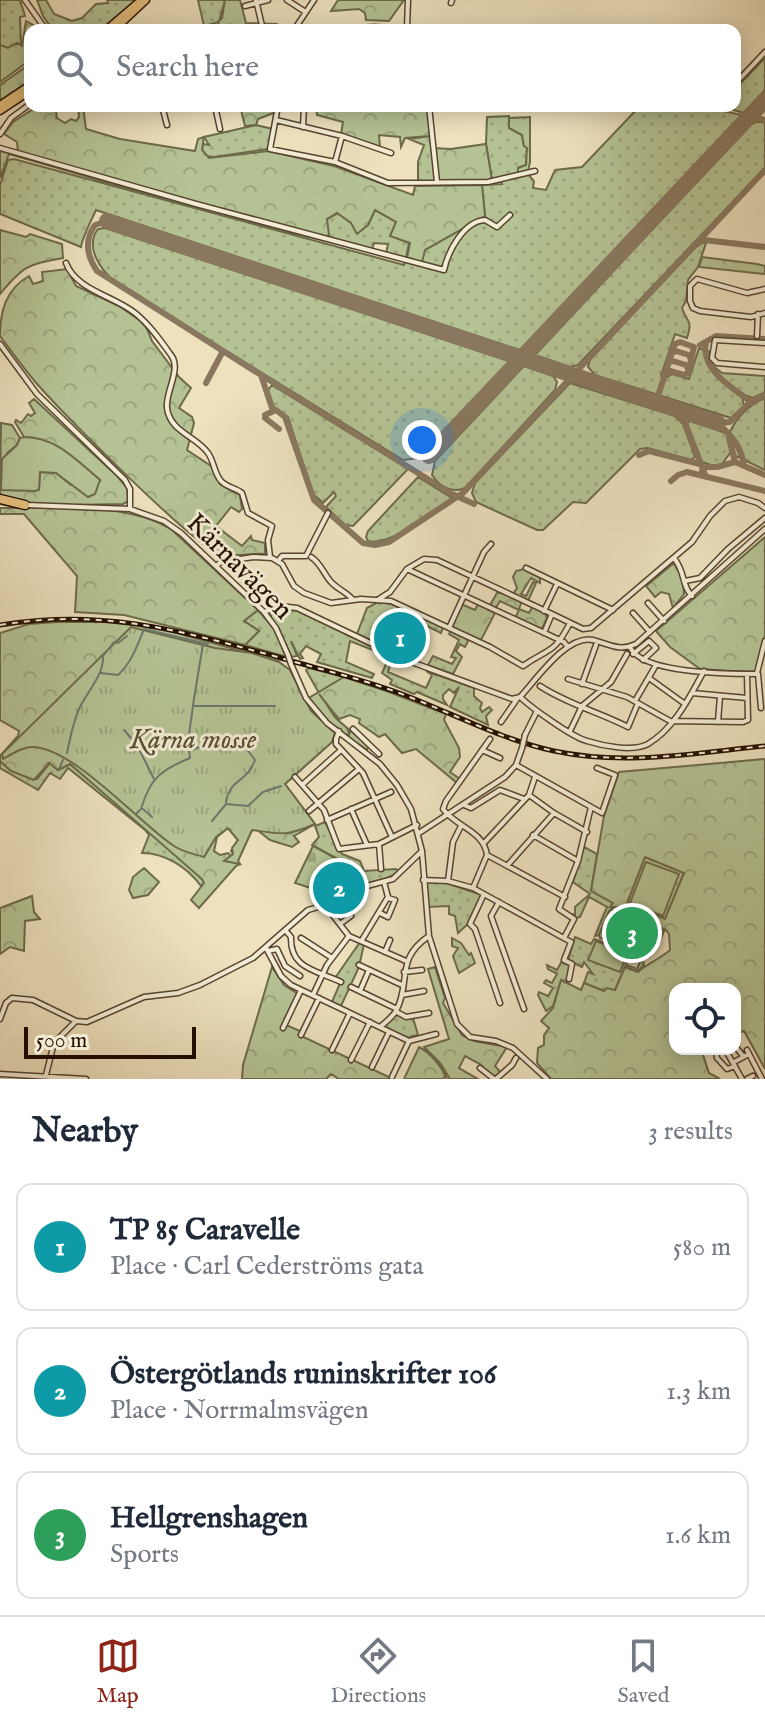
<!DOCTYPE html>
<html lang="en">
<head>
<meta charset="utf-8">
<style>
	body { margin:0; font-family:"IM FELL English",serif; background:#f6f6f7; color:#1f2937 }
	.controls { position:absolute; right:24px; bottom:24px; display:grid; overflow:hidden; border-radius:16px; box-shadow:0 4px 20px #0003 }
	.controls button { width:72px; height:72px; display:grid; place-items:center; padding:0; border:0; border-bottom:2px solid #e0e1e3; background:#fff; color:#1f2937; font:40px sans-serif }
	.scale { position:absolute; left:24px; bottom:20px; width:172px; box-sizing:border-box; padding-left:8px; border:4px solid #251000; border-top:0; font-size:22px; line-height:28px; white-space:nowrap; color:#251000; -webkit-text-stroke:6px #f3ecd5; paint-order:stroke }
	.you { position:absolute; left:422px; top:440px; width:28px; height:28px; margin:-20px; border:6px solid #fff; border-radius:50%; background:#1a73e8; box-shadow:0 0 0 12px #1a73e833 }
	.badge { display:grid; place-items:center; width:52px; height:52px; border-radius:50%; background:#8f2418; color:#fff; font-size:26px; font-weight:700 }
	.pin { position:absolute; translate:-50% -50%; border:4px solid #fff; box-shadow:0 2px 8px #0006 }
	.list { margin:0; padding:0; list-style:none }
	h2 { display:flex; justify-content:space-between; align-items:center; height:104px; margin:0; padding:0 32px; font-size:34px }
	h2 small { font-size:26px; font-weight:400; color:#747a83 }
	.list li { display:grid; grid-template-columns:52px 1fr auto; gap:24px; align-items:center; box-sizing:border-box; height:128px; margin:0 16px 16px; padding:0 16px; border:2px solid #e0e1e3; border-radius:16px }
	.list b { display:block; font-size:30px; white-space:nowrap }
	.list p { margin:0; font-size:26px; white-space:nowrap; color:#747a83 }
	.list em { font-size:26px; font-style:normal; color:#747a83 }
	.icon { flex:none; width:44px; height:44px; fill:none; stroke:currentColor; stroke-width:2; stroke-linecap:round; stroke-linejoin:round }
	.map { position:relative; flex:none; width:765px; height:1079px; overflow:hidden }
	.search { position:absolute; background:#fff; box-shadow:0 4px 20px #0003; left:24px; right:24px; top:24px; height:88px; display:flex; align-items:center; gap:20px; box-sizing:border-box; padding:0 28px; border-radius:16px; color:#747a83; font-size:30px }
	.sheet { height:536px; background:#fff }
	nav { display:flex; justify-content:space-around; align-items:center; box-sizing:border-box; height:112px; border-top:2px solid #e0e1e3; background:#fff; font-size:22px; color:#747a83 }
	nav a { display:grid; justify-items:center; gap:4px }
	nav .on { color:#8f2418 }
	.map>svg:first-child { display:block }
	.grass { fill:url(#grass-dots); stroke:#6d6a4a; stroke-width:2 }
	.forest { fill:url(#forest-crowns); stroke:#6d6a4a; stroke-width:2; fill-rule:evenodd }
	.cemetery { fill:url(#cemetery-stones); stroke:#6d6a4a; stroke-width:2 }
	.park { fill:url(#park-tufts); stroke:#6d6a4a; stroke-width:2 }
	.garden { fill:#b5c394; stroke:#6d6a4a; stroke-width:2 }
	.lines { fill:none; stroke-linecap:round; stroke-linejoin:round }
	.stream { stroke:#6b786d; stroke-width:2 }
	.taxiway { stroke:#89785f; stroke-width:6 }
	.runway { stroke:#89785f; stroke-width:16 }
	.minor-casing { stroke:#574430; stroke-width:7 }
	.major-casing { stroke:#251000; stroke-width:9 }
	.highway-casing { stroke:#251000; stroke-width:11 }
	.minor { stroke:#f3ecd5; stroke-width:4 }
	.major { stroke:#e6c07f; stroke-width:6 }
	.highway { stroke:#e6c07f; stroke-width:8 }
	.rail-casing { stroke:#251000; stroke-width:5 }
	.rail { stroke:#f3ecd5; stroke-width:2; stroke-dasharray:6; stroke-linecap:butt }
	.minor-bridge-casing { stroke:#574430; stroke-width:7; stroke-linecap:butt }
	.minor-bridge { stroke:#f3ecd5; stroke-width:4 }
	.labels { text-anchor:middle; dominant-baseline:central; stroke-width:6; stroke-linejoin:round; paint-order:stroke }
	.street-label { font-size:28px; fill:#251000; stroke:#f3ecd5 }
	.park-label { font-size:28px; font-style:italic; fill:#574f34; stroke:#f3ecd5 }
</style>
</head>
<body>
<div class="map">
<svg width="765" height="1079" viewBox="0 0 765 1079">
	<defs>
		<pattern id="grass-dots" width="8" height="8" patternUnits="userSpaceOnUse" patternTransform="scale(2)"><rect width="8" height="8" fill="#b5c394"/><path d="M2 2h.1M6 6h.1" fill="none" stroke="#9ca67e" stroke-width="1.8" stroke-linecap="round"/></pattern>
		<pattern id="forest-crowns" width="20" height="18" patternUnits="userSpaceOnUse" patternTransform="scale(2)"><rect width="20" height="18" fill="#b5c394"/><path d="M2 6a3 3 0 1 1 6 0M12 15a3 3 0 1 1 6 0" fill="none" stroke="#9ca67e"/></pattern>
		<pattern id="cemetery-stones" width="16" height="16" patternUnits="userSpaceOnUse" patternTransform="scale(2)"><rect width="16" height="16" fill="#b5c394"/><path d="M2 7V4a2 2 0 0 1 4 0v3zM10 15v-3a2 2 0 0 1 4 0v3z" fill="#9ca67e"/></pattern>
		<pattern id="park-tufts" width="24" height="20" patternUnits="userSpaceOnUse" patternTransform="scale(2)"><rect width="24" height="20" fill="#b5c394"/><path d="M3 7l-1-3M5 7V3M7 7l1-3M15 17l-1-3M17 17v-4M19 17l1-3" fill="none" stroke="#9ca67e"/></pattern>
	</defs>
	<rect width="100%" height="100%" fill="#ede1be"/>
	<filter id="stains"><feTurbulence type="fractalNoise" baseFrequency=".0025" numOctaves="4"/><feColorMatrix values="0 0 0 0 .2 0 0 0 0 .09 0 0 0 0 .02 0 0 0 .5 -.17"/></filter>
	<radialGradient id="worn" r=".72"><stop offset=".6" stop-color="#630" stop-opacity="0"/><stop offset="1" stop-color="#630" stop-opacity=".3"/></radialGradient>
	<!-- grass -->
	<path class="grass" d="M0 0H20L25 16 20 17 21 46 17 44 8 48 0 45Z
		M37 0H46L54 14 72 21 82 18 96 4 108 3 107 0H138L103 30H53L43 16Z
		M198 0H225L219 22 204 26Z
		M765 58V90L744 113 720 106H735V89Z
		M30 64V82L0 102V85Z
		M640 106H699L742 115 520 350 96 210C91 221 83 236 81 247L0 214V185L8 160 14 159 404 265 406 258 386 253 388 244 374 243 372 249 324 237 327 219 338 213 351 223 368 225 375 210 396 222 391 236 409 243 406 258 421 262 425 250 485 216 482 185 502 184 500 178 528 174 534 181 533 188 546 190 555 170 582 167Z
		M509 116V128L522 135 524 146 527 147 526 165 518 168V174L492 180 486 144 487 117Z
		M756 122H765V168L578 365 570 367 535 355 750 125Z
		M256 125 273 129 268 149 214 157 206 156 202 150 203 144 209 145 204 137Z
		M430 136 435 181 418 182V162L424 145 409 139Z
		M0 149 353 246V248L210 212 9 154 0 178Z
		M105 228 510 361 419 458 403 460 115 282C101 270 84 247 98 229Z
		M702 243H706L698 267 688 280 686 301 682 308C687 323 693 319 687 338L675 334 661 376 666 378 672 374 689 379 699 348 710 352 712 365 722 373 765 376V392L753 398 744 395 742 397 744 406 731 418 595 375 588 367 590 359 696 247Z
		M524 366 553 376 557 382 555 390 465 488C452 494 439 486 432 475L435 461Z
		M570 383 675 416 683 424 695 457 691 460 648 448 640 449 586 503 573 502 543 530H537L476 502 472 493 475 483Z
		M272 385 408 469 353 526 345 525 326 507 336 496 334 492 323 503 313 494 288 417 274 407 268 390Z
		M765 398V470L730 453 722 464 714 466 702 462 687 423 690 421 729 434C737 416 748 406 765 398Z
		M418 477 452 498C433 511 391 547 368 541L366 537 368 531Z
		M378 602 397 605 443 627 441 633 417 621 391 615 390 618 382 617 381 626 406 632 405 636 408 637 401 654 357 634 367 608Z
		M285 609 298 611 411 665 350 641 346 662 374 674 372 678 317 662 321 654 306 646 300 654 303 658 300 659 291 641 297 656 291 657 269 613 271 615Z
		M258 610 275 630 287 657 245 645 259 631 244 621Z
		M451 630 465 637 468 641 465 647 460 644 456 651 462 657 453 674 428 665 433 656 452 664 456 658 451 657 459 640 449 634Z
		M387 662H391L388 672 426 688 432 675 426 671 474 688V696L482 703 480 708 482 712 489 707 492 710 486 716 488 725 450 707 459 687 454 693 449 689 443 695V699L447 705 417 692 414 694 390 684 392 680 382 673Z
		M309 668 344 677 319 693 306 670Z
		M0 761 11 771 37 779 50 763 58 770 70 764 151 831 205 882 201 886C187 867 165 853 142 853L149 835 145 830 68 768 60 779 50 773 38 790 0 768Z
		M325 822 342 854 360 861 364 871 396 869 399 871C384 884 364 880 347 891L356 869 312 845 319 837 315 826Z
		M584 847 597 854 591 891 614 903 599 935 595 936 607 907 589 897 580 917 576 918 572 914 575 915V907L590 894 573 882Z
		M645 857 684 873 665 919 627 904Z
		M426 882 446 883 482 895 468 924 458 933 455 916 449 914V906L427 907Z
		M575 937 591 944 594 939 630 952 626 965 637 969 642 957 644 965 637 972 625 967 615 990 604 991 584 983 588 972 593 974 584 962 582 967 568 960Z
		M452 938 461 943 469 955 471 953 475 963 459 973 453 956 458 948 452 946Z
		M360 942 364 944 359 967 341 1006 332 1002 341 981 335 978Z
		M562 961 571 967 567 982 561 981 553 1006 546 1011 538 995 539 992 548 996 553 988 544 983 546 980 552 983 557 974 548 969 547 965 557 970Z
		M396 1015 413 1018 418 1035 407 1038 385 1028 384 1025Z"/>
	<!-- forest -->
	<path class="forest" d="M225 0H240L246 23 277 24 279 30H220L218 22 222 18Z
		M338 0H404L389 21 366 20 365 13 359 9 331 11Z
		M26 21 42 30H30V60L0 82V45L8 48 17 43 22 46Z
		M38 106H55L57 118 65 123 71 119 76 121 79 117 78 106H83L86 129 120 139 195 151 198 139 204 137 202 150 209 158 268 151 334 166 413 195 415 186 482 185 485 216 425 250 422 262 407 258 410 243 390 236 396 222 375 210 368 225 357 234 351 223 337 213 327 219 329 235 324 237 18 152 17 142 4 134 13 122Z
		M240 106H276V112L258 119 256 125 245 126Z
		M316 106H428L430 136 405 138 401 147 400 137 379 135 380 147 373 144 372 146 341 134 343 122 317 115Z
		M530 117V162L528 172 518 174V168L526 165 527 148 524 146 522 135 509 128V118Z
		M486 144 492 180 438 182 434 148 451 149Z
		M0 230 26 237 30 234 62 244 63 258C27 265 24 265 0 294Z
		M702 257 757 264 765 266V274L699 267Z
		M67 269 76 286 119 306 145 324 152 341 179 377 191 388 179 408 192 417 194 423 187 450 211 466 220 484 240 495 242 509 239 512 231 507 216 526 242 546 251 536 252 540 265 543V554C254 553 228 557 222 555 195 548 63 413 38 385 24 369 12 352 0 336 0 311 6 289 29 276L33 284 43 281 42 272Z
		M34 399 117 476 127 488 129 501 123 504C83 504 39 509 0 497L1 423 12 425 20 438 17 445 7 453 39 489 40 472 56 473 71 485 100 480C79 462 52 437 24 437L15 422 16 420 21 423 28 414 31 416 35 413 29 403Z
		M0 508C52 509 128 501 172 530L258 610 244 621 259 631 245 645 124 615 75 612 77 576 24 514H0Z
		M765 537V635L756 673 700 669 670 647 656 631Z
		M674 563 683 577 684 594 673 608 669 594 661 592 655 597 646 586Z
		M524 569 540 576V583L531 578 521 594 526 596 533 582 536 583 528 601 513 594 517 588 513 577 516 571Z
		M503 592 522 601 519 609 529 613 533 606 545 612 547 618 541 631 515 618 519 610 500 601 495 609 489 607 497 593Z
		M461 604 475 610 478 604 495 613 480 642 451 627Z
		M57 622H119L151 626 278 661 279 688 332 742 285 784 315 824 294 836 299 842 292 847 270 840 256 829 252 830 238 860 231 851 238 840 228 828 217 837 214 851 220 855 228 853 240 864 236 866 199 908 191 900 204 883 202 879 70 764 58 770 49 763 34 780 11 771 0 761V756L18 736 19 731 0 720V633L29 624Z
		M344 677 389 692 446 714 444 720 459 748 460 757 450 772 460 779 457 783 416 749 402 753 385 734 379 737 359 723 360 719 350 715 339 719 319 694C325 701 330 710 335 717 344 727 357 734 368 747L367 750 348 737 350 732 347 728 349 733 347 736 330 724 307 699Z
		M765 759V1069L744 1031 735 1034V989H675V1049H701L709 1073 720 1079H551L537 1063 538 1048 544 1045V1035L549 1028 541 1021 553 1008 561 980 581 990 584 983 604 991 607 988 615 990 625 967 638 972C648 963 660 959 670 950L669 934 666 930 619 907H610L613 903 591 891 604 816 619 772ZM645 857 684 873 665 919 627 903Z
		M144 868 159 882 148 895 133 898 129 890 133 877Z
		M32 896 34 912 40 919 25 921 24 951 10 947 0 954V908Z
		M272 967 284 985 298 994 286 1025 300 1031 299 1035 393 1079H339L331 1074 326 1079H242L243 1065Z
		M435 967 445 998 443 1003 462 1035 474 1041 507 1047 495 1066 501 1073 495 1079 480 1064 465 1056 459 1068 478 1079H450L440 1063 424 1047 449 1039 428 969Z
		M419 1047C431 1053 442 1067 447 1079L445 1076 443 1079H404Z"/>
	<!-- cemetery -->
	<path class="cemetery" d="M313 846 356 870 347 888 344 887 338 897 295 883Z"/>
	<!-- park -->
	<path class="park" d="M131 627 215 648 252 653 279 662 290 670 311 711 335 733 332 742 285 784 315 824C285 837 281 834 252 830L238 861 240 864 224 861 233 854 232 848 238 840 228 828 216 837 204 857C194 854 183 852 174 846 139 823 73 747 32 747 22 747 12 754 3 759L2 754Z"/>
	<!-- garden -->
	<path class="garden" d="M24 437C56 437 76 460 100 480L95 494 88 497 56 473 40 472 39 489 36 491 1 490 2 459 17 445 20 438Z
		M646 862 679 874 663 916 630 903Z
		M619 907 658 922 659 928 664 931 660 941 657 942 649 957 600 938 599 935 609 911Z
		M596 941 628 953 620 972 588 960Z"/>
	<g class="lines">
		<!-- stream -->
		<path class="stream" d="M101 673 118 675C132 662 137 646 144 629L208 644
			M193 705 203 644
			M124 730 137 745 154 779
			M192 750 210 743 241 744
			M67 753C70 738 73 723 79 709 87 691 104 676 103 656L114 642 118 643 127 636
			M59 769 63 760
			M226 802C230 778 247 783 255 760L243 744
			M141 809C150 778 161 770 190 758L188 742 193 706H275
			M143 809 152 817
			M136 814 140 810
			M212 821 226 804 248 806 263 792 281 786"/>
		<!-- taxiway -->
		<path class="taxiway" d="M746 121 753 117 765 120
			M107 221 95 225C84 240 87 256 97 271L261 375 273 411
			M698 242 704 240 765 247
			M706 342C700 370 732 387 751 402
			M700 345 716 336 765 339
			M672 353 676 351 689 355 692 362
			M669 362 673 361 686 365 689 371
			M261 375 450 493 474 504
			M206 383 223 351
			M649 400 658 396 674 346 675 344 680 342 694 347 688 373 684 375 670 371 665 375
			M671 407 685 423 706 477
			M265 415 276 410 285 417 314 500 363 543 375 545 389 542 463 493 765 170
			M265 418 279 429
			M718 423 730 422 748 404 765 395
			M718 424C731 434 742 448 744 466
			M729 438 735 462
			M639 455 649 451 700 464
			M702 471 706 467H717L735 462 765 475
			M671 481 678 475 687 472 765 491"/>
		<!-- runway -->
		<path class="runway" d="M107 221 718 423
			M429 456 765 100"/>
		<!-- minor casing -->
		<g class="minor-casing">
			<path id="minor" d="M25 0 46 30
				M256 0 263 30
				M287 0 304 11
				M451 3 452 0
				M245 6 268 0
				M407 28 408 0
				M294 30 314 0
				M328 30 374 27 424 30
				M735 84 765 52
				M162 106 167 125
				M215 106 220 129
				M278 106 270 149 335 162 388 183 488 182 535 171
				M429 106 437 182
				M276 120 342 136 391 153
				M303 127 304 106
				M0 134 11 118 30 104
				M0 148 196 204 444 270C448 251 464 221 485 220L497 227 510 215
				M335 162 342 136
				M66 263C76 290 114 296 135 313 149 324 161 341 171 355 182 369 165 392 167 408 170 432 196 436 208 453 214 461 214 473 221 481 226 487 236 488 242 493L248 513 272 526 268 540 270 557
				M765 289 747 293 697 279 690 286V301L693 308 700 311 751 317 765 313
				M757 336 758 314
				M765 343 715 340 712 358 717 363 765 367
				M0 344 37 394 125 480 130 489V509
				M27 505 130 509 164 521 181 533 264 612 276 628 288 655
				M311 557C321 563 324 575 332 583 339 590 348 593 353 600
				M674 558C686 573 681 585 692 596
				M278 561 282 556H306L328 513
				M216 566 221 562 253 557 272 558 282 564 294 586 304 593 331 603 361 599 391 601 490 647 523 666C549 648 554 654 570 623
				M526 568 613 610
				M407 569 424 559 437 560 552 614 544 633
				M685 581 700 578 728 549 765 518
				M379 599 390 592 407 569 564 642 567 646
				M648 603 664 621
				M544 611 557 584
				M264 612 280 606 297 608 406 660 512 699 520 697C533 709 572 737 587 741 603 746 633 752 648 744 675 728 690 696 704 671
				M633 613 650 632
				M552 614 583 629 591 628 692 542 710 516 725 501 739 497 758 503 765 508
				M449 628 484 552 491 544
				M630 647C642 674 730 674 758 674L761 708
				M633 654 649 641 656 648 643 660
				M291 664 306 698 327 723
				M757 673 765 641
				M649 678 685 704
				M568 679 627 697 670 721 743 722 748 720 747 674
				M582 684 596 645
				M540 686C567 704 599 712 628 727L638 703
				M692 693 747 698
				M520 697C536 680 567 634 593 640 609 644 619 652 636 644L765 529
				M635 701 656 665
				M501 722 517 699
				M718 722 720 696
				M327 723 380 764 397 785 411 809 422 851 429 936 457 1024 470 1037 496 1041 513 1048 547 1079
				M353 729 379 754
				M339 731 336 739V744L363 773 392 837
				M570 731 582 706 611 682 627 654
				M525 735 537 711
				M490 739 446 801 443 809C456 827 484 831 487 855L565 897
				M482 750 500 758
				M516 765 602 813 615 775 597 768
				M295 777 324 810 339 849 379 844 417 825
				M302 785 341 750
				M529 795 554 813 587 832
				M464 805 471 808 500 790 524 799
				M351 809 367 845
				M309 811 359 769
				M327 820 391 792
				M419 833 505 777 516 765 522 748
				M533 835 578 861
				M484 843 529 795 535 777
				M379 844 381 869
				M507 866 554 813
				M423 880 448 881 473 888 571 942 564 960 572 964 569 979
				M448 881 453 842 461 826
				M473 888 487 855
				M484 894 470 924 475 929 500 1003
				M499 902 491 916 524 1009
				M325 905 349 936 406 961
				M380 913 388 917 395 900 388 898
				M340 924 351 916
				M285 930 291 937C290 969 316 970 341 982
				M301 938 332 958
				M564 938 574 919 559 909 578 861 591 807
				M362 940 388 897 384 882
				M266 948 281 976 291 985 409 1041 436 1034
				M268 951 277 949 285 966 300 976
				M385 952 390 940
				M359 965 402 985
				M404 972 422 970
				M351 987 397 1009
				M360 991 369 970
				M313 995 327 965 349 936
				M402 995 424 991
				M397 1012 406 1017 429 1013
				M0 1019 6 1003 12 998 33 1000 76 1021 87 1022 144 997 178 993 200 985 253 958 308 910 325 905 352 890 393 879 422 851
				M380 1027C386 1022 394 1016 397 1009 411 981 395 959 429 936
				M283 1028 301 990
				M301 1035 319 998
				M735 1046 743 1056
				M724 1049 716 1052 717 1058 727 1069 735 1066
				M725 1049 742 1079
				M332 1050 350 1013
				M747 1050 762 1079
				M351 1060 370 1022
				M734 1062 749 1054
				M372 1067 389 1032
				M480 1068 494 1079
				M0 1074 86 1079
				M46 1075 54 1043 76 1021
				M392 1077 409 1041
				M496 1079 512 1065 516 1058
				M747 1079 753 1076"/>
		</g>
		<!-- major casing -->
		<g class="major-casing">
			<path id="major" d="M106 30 141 0
				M114 30 146 0
				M0 105 30 85
				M0 111 30 91"/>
		</g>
		<!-- highway casing -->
		<g class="highway-casing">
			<path id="highway" d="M0 499 25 505"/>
		</g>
		<!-- minor -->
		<use href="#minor" class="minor"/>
		<!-- major -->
		<use href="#major" class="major"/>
		<!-- highway -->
		<use href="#highway" class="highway"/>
		<!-- rail casing -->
		<g class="rail-casing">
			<path id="rail" d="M0 625C102 608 177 630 274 656 318 669 364 679 407 696 456 715 503 740 554 751 625 766 694 753 765 746"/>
		</g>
		<!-- rail -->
		<use href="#rail" class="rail"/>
		<!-- minor-bridge casing -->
		<g class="minor-bridge-casing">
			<path id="minor-bridge" d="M288 655 291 664
				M522 748 525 735"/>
		</g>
		<!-- minor-bridge -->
		<use href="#minor-bridge" class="minor-bridge"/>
	</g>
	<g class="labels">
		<!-- street labels -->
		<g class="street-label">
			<text transform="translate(239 567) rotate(45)">Kärnavägen</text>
		</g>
		<!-- park labels -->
		<g class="park-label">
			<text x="193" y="740">Kärna mosse</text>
		</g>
	</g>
	<rect width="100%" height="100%" filter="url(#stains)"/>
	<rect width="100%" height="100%" fill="url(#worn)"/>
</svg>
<div class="controls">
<button><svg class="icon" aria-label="locate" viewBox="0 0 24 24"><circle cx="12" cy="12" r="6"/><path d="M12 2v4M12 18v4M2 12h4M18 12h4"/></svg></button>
</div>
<div class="scale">500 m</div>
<div class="you"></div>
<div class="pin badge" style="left:400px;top:638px;background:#0f9aa8">1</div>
<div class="pin badge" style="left:339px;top:888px;background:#0f9aa8">2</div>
<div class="pin badge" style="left:632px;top:933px;background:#2e9e5b">3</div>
<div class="search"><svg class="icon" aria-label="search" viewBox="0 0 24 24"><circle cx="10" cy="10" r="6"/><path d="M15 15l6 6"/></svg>Search here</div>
</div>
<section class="sheet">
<h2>Nearby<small>3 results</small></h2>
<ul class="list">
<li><span class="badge" style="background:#0f9aa8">1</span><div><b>TP 85 Caravelle</b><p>Place · Carl Cederströms gata</p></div><em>580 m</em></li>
<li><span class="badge" style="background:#0f9aa8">2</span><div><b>Östergötlands runinskrifter 106</b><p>Place · Norrmalmsvägen</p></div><em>1.3 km</em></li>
<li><span class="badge" style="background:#2e9e5b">3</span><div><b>Hellgrenshagen</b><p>Sports</p></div><em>1.6 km</em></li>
</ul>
</section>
<nav>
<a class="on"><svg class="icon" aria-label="map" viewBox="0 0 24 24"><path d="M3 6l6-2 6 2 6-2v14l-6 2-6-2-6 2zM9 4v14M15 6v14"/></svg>Map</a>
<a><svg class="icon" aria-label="directions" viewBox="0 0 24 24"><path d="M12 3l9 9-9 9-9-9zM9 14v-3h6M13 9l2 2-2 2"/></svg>Directions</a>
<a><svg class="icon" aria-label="saved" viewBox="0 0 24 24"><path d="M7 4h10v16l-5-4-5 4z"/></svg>Saved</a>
</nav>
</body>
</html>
